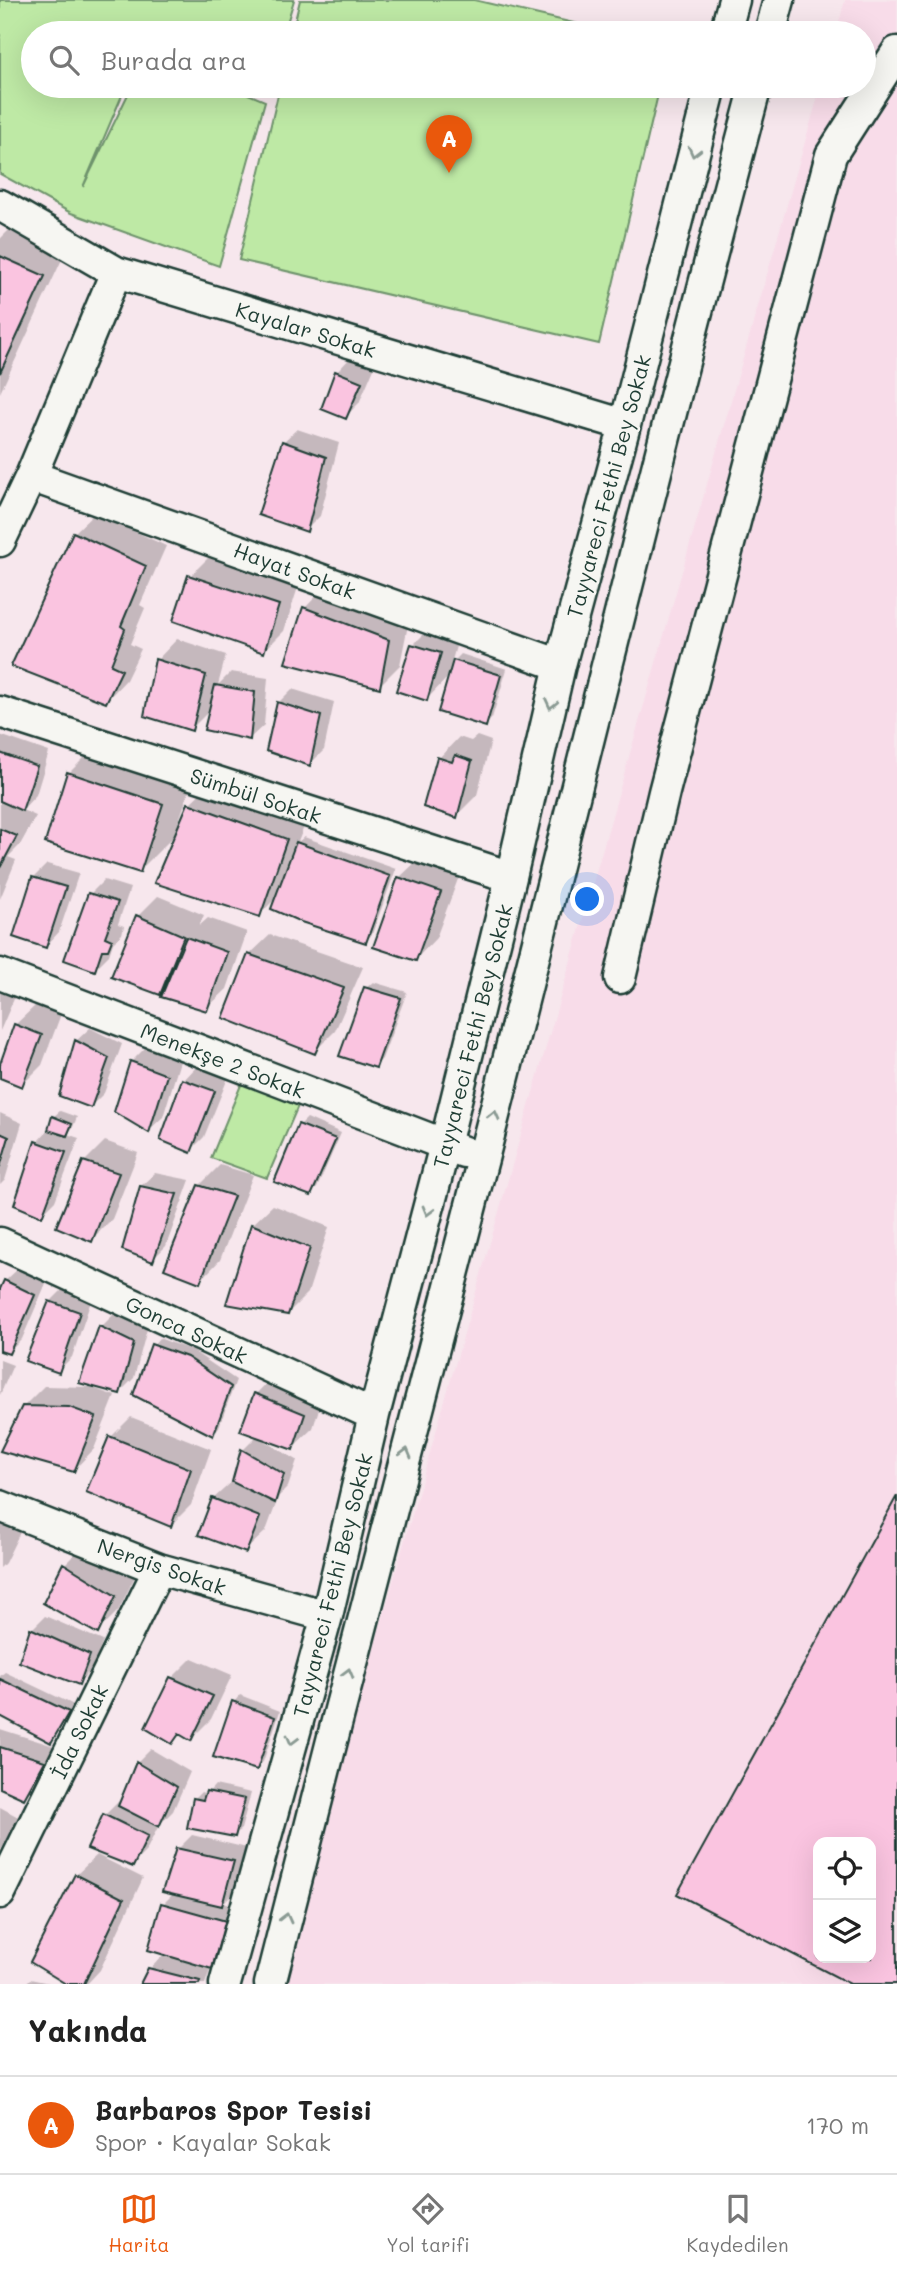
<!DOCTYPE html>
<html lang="tr">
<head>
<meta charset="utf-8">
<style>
	body { margin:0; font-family:Mali,sans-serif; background:#f6f6f6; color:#222 }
	.controls { position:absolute; right:21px; bottom:21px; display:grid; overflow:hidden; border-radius:14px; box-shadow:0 7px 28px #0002 }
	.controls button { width:63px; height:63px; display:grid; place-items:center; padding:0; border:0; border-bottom:2px solid #e0e0e0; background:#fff; color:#222; font:35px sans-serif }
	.you { position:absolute; left:588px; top:900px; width:24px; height:24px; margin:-18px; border:5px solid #fff; border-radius:50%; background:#1a73e8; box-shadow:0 0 0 10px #1a73e833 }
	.badge { display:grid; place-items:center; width:46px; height:46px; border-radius:50%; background:#ea580c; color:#fff; font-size:23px; font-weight:700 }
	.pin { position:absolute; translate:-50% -58px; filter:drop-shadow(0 2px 4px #0008) }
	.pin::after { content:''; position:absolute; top:37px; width:24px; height:21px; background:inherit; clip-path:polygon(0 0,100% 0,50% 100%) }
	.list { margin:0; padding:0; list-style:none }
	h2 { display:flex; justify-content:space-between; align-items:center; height:91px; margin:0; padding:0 28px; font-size:30px }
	h2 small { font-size:23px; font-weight:400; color:#767676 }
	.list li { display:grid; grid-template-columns:46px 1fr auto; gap:21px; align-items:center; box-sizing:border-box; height:98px; padding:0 28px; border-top:2px solid #e0e0e0 }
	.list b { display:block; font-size:26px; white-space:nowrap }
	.list p { margin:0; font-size:23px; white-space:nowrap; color:#767676 }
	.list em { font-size:23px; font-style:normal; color:#767676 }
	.icon { flex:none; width:38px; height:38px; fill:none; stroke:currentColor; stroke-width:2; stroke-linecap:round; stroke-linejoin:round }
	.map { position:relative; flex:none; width:897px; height:1984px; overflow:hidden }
	.search { position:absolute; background:#fff; box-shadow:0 7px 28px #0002; left:21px; right:21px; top:21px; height:77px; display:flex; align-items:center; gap:18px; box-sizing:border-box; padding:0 24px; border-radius:38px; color:#767676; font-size:26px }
	.sheet { height:189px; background:#fff }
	nav { display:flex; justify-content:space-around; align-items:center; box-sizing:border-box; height:98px; border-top:2px solid #e0e0e0; background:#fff; font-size:19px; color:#767676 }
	nav a { display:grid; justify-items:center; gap:4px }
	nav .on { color:#ea580c }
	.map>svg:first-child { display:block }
	.built { fill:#f8dce9; fill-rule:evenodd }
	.green { fill:#bee9a5; stroke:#6e936c; stroke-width:2 }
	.shadow { fill:#0003; fill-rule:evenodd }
	.building { fill:#fac4e0; stroke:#1f3d34; stroke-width:2; fill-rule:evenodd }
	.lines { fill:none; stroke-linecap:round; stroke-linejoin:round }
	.street-casing { stroke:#1f3d34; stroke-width:35 }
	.street { stroke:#f6f6f2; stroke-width:30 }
	.oneway { stroke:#8a9a93 }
	.labels { text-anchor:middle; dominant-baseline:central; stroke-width:5; stroke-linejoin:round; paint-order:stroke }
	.street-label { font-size:21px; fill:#1f3d34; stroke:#f6f6f2 }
</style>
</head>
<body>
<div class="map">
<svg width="897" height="1984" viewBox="0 0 897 1984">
	<rect width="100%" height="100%" fill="#f7e7ed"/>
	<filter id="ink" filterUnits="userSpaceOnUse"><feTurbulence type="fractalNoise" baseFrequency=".0143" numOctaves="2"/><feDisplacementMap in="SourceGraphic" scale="14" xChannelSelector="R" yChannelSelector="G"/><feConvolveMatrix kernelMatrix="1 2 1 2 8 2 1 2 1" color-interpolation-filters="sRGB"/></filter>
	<g filter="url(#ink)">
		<!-- built -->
		<path class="built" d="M845 0H897V1984H286L350 1732 821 86H864V33H836ZM818 1842H871V1958H818Z"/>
		<!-- green -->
		<path class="green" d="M0 0H294L284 33H33V86H126L83 187 132 86H229L265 101 219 266 71 213 0 174Z
			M300 0H474L617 33H292Z
			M280 86H660L599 344 239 260Z
			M243 1080 300 1101 267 1178 211 1158Z"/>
		<!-- shadow -->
		<path class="shadow" d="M9 230 64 255 0 393V239Z
			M350 358 374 368 359 403 345 417 337 372Z
			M297 429 339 443 320 516 306 530 283 442Z
			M95 513 166 546 140 605 145 608 130 644 141 649 126 680 106 701 74 533Z
			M210 556 299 584 284 631 264 651 190 576Z
			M325 587 409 620 400 665 379 686 305 608Z
			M433 625 460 632 451 664 461 654 507 669 492 718 486 725 450 675 427 699 413 645Z
			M177 639 226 655 218 685 231 672 268 678 264 725 250 738 211 709 191 729 146 715 157 660Z
			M292 689 334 702 324 750 310 764 278 703Z
			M0 735 49 752 36 795 22 810 36 816 20 845 8 857 16 860 0 899Z
			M477 736 491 741 477 795 456 816 439 758 459 737 471 741Z
			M104 738 197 769 179 820 182 821 189 804 210 784 307 819 298 842 304 837 396 869 372 934 366 941 277 897 259 915 177 833 139 871 69 773Z
			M420 858 461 871 436 938 416 959 399 878Z
			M47 864 79 873 59 932 46 946 33 878Z
			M104 880 130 888 118 924 124 926 122 934 113 943 109 955 95 969 66 959 90 894Z
			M158 896 204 915 199 926 208 918 247 932 227 989 206 1009 168 984 159 993 138 916Z
			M270 935 363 967 335 1031 315 1051 249 955Z
			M373 982 407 992 382 1059 375 1066 366 988Z
			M0 984 17 992 0 1031Z
			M36 1005 61 1014 42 1065 22 1085 0 1077V1069L15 1025Z
			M90 1028 122 1044 104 1093 91 1106 76 1041Z
			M145 1048 180 1061 163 1117 149 1130 131 1062Z
			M197 1066 228 1078 204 1137 190 1151 184 1080Z
			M60 1111 77 1117 73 1127 67 1134 79 1138 55 1201 41 1215 37 1142 49 1129 53 1117Z
			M0 1113 22 1123 5 1180 0 1185Z
			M307 1118 341 1133 317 1188 310 1194 300 1125Z
			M105 1141 138 1153 112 1219 91 1240 59 1226 85 1161Z
			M220 1165 253 1175 220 1260 200 1281 199 1186Z
			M155 1173 190 1180 166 1246 152 1260 141 1186Z
			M273 1205 329 1227 308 1293 288 1313 252 1225Z
			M19 1268 47 1281 22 1339 9 1352 0 1349V1294L5 1281Z
			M64 1288 92 1298 72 1357 58 1371 50 1302Z
			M115 1313 147 1329 134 1378 120 1392 81 1382 101 1327Z
			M159 1338 193 1351 236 1380 219 1427 212 1434 153 1345Z
			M0 1360 13 1365 0 1395Z
			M276 1373 324 1393 313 1428 292 1448 260 1436 259 1438 297 1460 288 1487 279 1496 266 1531 245 1551 213 1499 235 1479 243 1450 258 1435 242 1430 256 1394Z
			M44 1386 90 1387 115 1396 94 1449 74 1470 23 1407Z
			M131 1417 211 1449 191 1505 171 1525 110 1438Z
			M897 1500V1984H854L679 1893ZM818 1842H871V1958H818Z
			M0 1511 25 1522 5 1563 0 1568Z
			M85 1544 135 1576 118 1611 98 1631 65 1564Z
			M45 1616 103 1641 92 1669 78 1683 32 1629Z
			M192 1658 232 1675 211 1719 191 1739 180 1733 172 1741V1678Z
			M5 1672 74 1705 57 1734 51 1741 0 1714V1676Z
			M240 1695 280 1711 263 1762 256 1768 215 1756 234 1702Z
			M0 1729 57 1747 38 1784 24 1797 0 1786Z
			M151 1749 190 1772 173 1811 159 1825 146 1851 132 1865 89 1848 105 1815 119 1801 122 1803 137 1763Z
			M215 1785 251 1793 241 1829 234 1835 194 1799 201 1792 207 1794Z
			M0 1807 22 1819 0 1851Z
			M192 1835 247 1848 235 1891 223 1903 239 1907 225 1953 211 1967 205 1984H142L150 1969 165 1953 163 1904 174 1893 178 1849Z
			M97 1855 143 1878 100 1970 87 1984H69L76 1875Z
			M30 1979 54 1984H25Z"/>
		<!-- building -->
		<path class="building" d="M0 256 45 276 0 373Z
			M335 371 362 382 346 419 321 409Z
			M282 441 326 457 307 532 258 515Z
			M73 532 146 566 121 626 125 629 111 665 122 670 106 703 11 666Z
			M188 575 279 605 264 653 173 621Z
			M303 607 389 640 380 688 285 663Z
			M411 644 441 653 427 701 396 691Z
			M155 659 206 675 192 731 144 716Z
			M453 660 501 675 486 727 438 712Z
			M215 685 255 692 250 740 204 730Z
			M277 702 321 716 310 766 266 751Z
			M0 753 37 766 22 811 0 801Z
			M455 755 472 761 457 818 423 807 437 757 452 762Z
			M67 772 163 804 140 873 45 843Z
			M188 803 287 839 260 917 154 883Z
			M0 829 17 836 0 868Z
			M296 842 390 876 366 943 301 922 271 909Z
			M32 877 66 887 46 948 13 937Z
			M398 877 441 892 416 961 373 947Z
			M88 893 118 902 105 937 112 940 108 950H102L95 971 64 960Z
			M136 915 184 936 160 995 111 977Z
			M186 937 227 952 207 1011 161 997Z
			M248 954 344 988 315 1054 223 1018Z
			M364 987 401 998 376 1068 339 1056Z
			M14 1024 42 1035 22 1087 0 1078V1064Z
			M75 1040 109 1058 91 1108 59 1096Z
			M130 1061 167 1075 149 1133 114 1112Z
			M182 1079 215 1091 191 1153 160 1140Z
			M52 1116 72 1124 67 1136 48 1130Z
			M298 1124 336 1139 311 1196 274 1182Z
			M0 1133 9 1137 0 1167Z
			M35 1141 66 1152 42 1217 14 1205Z
			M83 1161 119 1173 92 1242 56 1227Z
			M198 1185 234 1196 200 1283 164 1269Z
			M140 1186 177 1194 153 1262 122 1250Z
			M251 1224 310 1248 288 1315 226 1304Z
			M4 1280 35 1295 9 1354 0 1351V1289Z
			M49 1301 80 1312 59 1373 25 1361Z
			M99 1326 134 1343 120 1394 79 1383Z
			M151 1344 187 1357 231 1387 213 1436 133 1395Z
			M254 1393 305 1414 293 1450 240 1431Z
			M22 1406 69 1407 96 1417 74 1472 0 1451Z
			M109 1436 191 1469 171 1527 86 1492Z
			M241 1449 284 1474 275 1503 232 1482Z
			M897 1496V1984H850L677 1894ZM818 1842H871V1958H818Z
			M212 1498 260 1517 246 1553 198 1535Z
			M63 1563 116 1596 98 1634 43 1603Z
			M30 1628 90 1655 79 1685 19 1662Z
			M170 1677 213 1696 191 1741 179 1734 172 1744 145 1728Z
			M0 1679 69 1712 51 1743 0 1716Z
			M232 1701 275 1717 257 1770 213 1757Z
			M0 1747 45 1761 24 1799 0 1788Z
			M136 1762 177 1787 159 1827 118 1806Z
			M206 1791 245 1799 235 1837 187 1828 193 1798 203 1800Z
			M103 1814 148 1836 133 1867 87 1849Z
			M176 1848 234 1861 222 1906 162 1892Z
			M75 1874 124 1899 84 1984H66L30 1962Z
			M161 1903 226 1921 212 1969 148 1950Z
			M148 1968 200 1981 199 1984H140Z"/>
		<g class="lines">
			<!-- street casing -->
			<g class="street-casing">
				<path id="street" d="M725 33 734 0
					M770 33 779 0
					M0 205 116 272 625 425
					M31 476 560 665
					M0 541 31 476 116 272
					M0 712 511 877
					M0 974 464 1152
					M620 978 664 792 831 155 897 52
					M0 1243 374 1415
					M0 1506 159 1569 327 1616
					M0 1893 159 1569
					M225 1984 327 1616 374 1415 445 1145 511 877 560 665 625 425 711 86
					M270 1984C339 1707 414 1431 484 1155 575 798 661 441 756 86"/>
			</g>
			<!-- street -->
			<use href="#street" class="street"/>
		</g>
		<!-- one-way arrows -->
		<defs><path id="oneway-chevron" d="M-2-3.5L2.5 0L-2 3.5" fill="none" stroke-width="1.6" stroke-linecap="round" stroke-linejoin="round" transform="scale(1.75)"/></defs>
		<g class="oneway">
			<use href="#oneway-chevron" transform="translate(694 152) rotate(104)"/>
			<use href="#oneway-chevron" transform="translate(551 704) rotate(103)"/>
			<use href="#oneway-chevron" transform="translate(494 1115) rotate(-76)"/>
			<use href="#oneway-chevron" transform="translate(428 1211) rotate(105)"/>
			<use href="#oneway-chevron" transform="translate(406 1453) rotate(-75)"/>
			<use href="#oneway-chevron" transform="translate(348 1673) rotate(-75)"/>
			<use href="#oneway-chevron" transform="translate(292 1740) rotate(105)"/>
			<use href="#oneway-chevron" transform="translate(286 1918) rotate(-76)"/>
		</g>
	</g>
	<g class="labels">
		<!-- street labels -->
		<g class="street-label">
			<text transform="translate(306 329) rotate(17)">Kayalar Sokak</text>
			<text transform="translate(608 486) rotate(-75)">Tayyareci Fethi Bey Sokak</text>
			<text transform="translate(295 570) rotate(20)">Hayat Sokak</text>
			<text transform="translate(256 795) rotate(18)">Sümbül Sokak</text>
			<text transform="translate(472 1036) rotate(-76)">Tayyareci Fethi Bey Sokak</text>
			<text transform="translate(223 1060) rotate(21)">Menekşe 2 Sokak</text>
			<text transform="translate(187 1329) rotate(25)">Gonca Sokak</text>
			<text transform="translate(162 1566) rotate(19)">Nergis Sokak</text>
			<text transform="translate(332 1585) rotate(-76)">Tayyareci Fethi Bey Sokak</text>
			<text transform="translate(79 1731) rotate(-64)">İda Sokak</text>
		</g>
	</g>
</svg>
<div class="controls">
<button><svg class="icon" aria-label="locate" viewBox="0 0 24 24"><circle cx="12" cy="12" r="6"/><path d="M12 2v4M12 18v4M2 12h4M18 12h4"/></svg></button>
<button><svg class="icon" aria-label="layers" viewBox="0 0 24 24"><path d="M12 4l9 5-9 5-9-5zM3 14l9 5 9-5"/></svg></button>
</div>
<div class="you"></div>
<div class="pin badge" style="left:449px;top:173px">A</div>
<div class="search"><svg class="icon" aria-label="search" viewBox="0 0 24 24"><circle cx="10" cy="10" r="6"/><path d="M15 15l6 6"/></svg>Burada ara</div>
</div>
<section class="sheet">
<h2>Yakında<small></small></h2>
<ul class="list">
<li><span class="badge">A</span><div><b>Barbaros Spor Tesisi</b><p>Spor · Kayalar Sokak</p></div><em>170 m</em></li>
</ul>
</section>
<nav>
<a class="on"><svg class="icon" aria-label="map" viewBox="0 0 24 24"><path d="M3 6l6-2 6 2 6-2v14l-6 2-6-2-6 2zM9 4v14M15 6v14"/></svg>Harita</a>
<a><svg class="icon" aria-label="directions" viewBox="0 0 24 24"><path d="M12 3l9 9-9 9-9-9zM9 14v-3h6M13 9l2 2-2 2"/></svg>Yol tarifi</a>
<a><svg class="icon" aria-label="saved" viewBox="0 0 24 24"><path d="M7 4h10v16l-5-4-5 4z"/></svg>Kaydedilen</a>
</nav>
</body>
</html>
